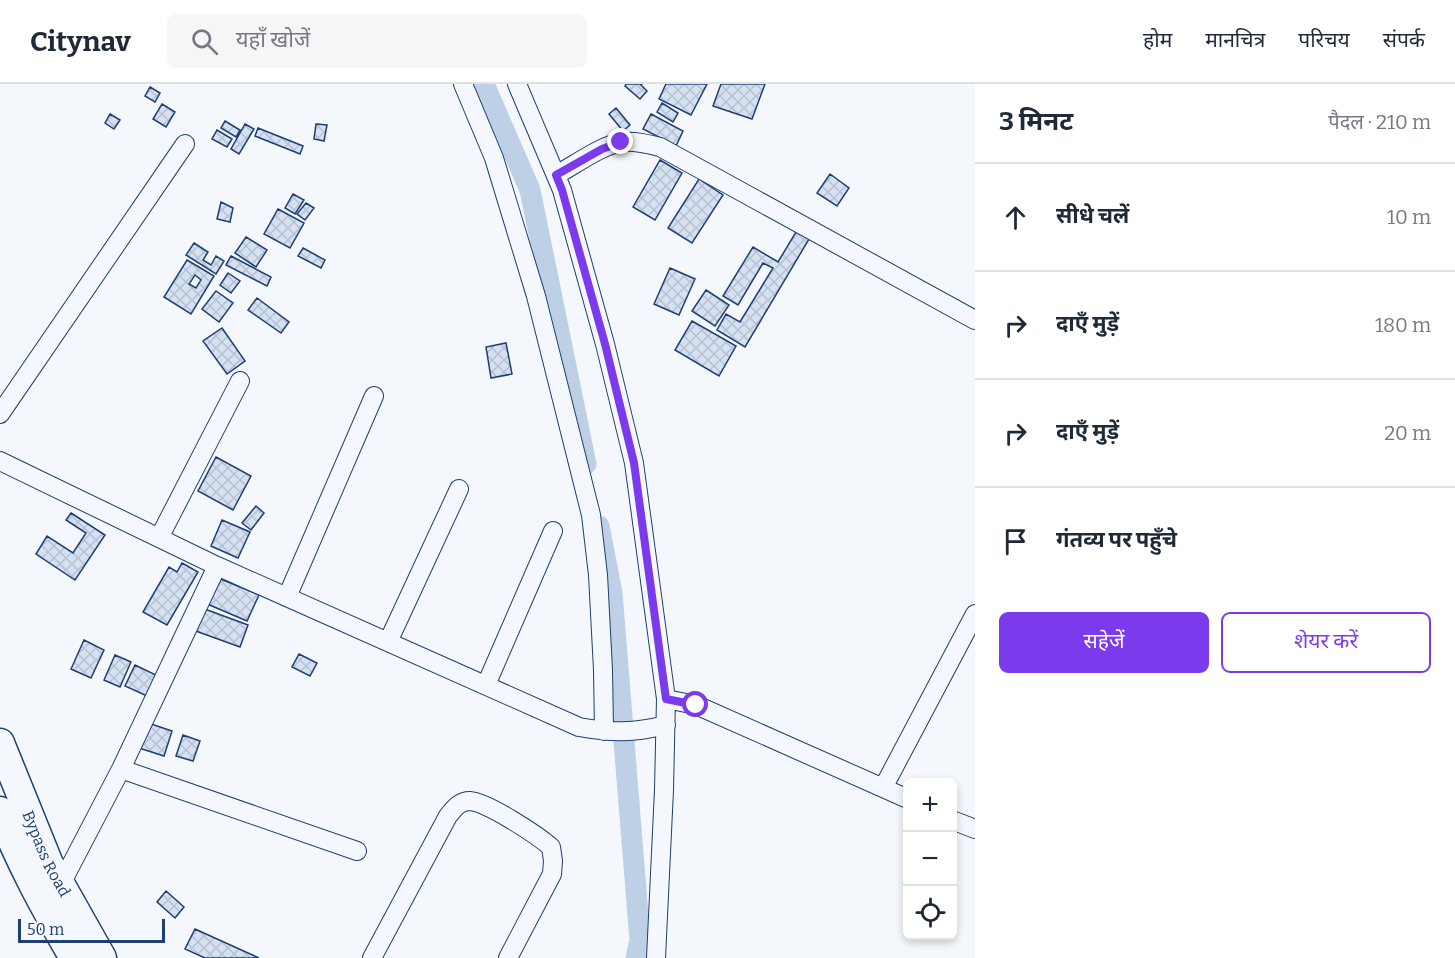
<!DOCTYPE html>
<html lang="hi">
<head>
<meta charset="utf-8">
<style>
	body { margin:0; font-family:Bitter,"Noto Sans Devanagari",serif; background:#f6f6f7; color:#1f2937 }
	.controls { position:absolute; right:18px; bottom:18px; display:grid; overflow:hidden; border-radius:9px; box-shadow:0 3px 9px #0003 }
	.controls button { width:54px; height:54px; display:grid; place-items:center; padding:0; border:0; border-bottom:2px solid #e0e1e3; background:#fff; color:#1f2937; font:30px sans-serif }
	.scale { position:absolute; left:18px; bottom:15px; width:147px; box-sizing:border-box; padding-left:6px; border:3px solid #1d3f73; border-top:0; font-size:16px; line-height:21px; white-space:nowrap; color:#1d3f73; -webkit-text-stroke:4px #f4f7fb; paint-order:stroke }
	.stop { position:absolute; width:18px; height:18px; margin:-14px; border:4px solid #7c3aed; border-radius:50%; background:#fff }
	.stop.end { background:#7c3aed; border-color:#fff; box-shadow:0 2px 6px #0008 }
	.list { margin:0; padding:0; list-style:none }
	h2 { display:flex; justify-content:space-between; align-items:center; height:78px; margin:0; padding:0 24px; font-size:26px }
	h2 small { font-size:20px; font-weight:400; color:#747a83 }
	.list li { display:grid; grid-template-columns:39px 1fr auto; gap:18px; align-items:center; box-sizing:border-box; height:108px; padding:0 24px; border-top:2px solid #e0e1e3 }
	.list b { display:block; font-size:22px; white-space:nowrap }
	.list em { font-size:20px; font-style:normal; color:#747a83 }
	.actions { display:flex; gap:12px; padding:18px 24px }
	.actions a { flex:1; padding:14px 0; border:2px solid #7c3aed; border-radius:9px; text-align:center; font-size:21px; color:#7c3aed }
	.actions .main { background:#7c3aed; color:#fff }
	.icon { flex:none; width:33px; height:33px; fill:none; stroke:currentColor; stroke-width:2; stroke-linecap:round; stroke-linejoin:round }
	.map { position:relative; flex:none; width:975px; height:874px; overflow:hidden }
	header { display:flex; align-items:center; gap:36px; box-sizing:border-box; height:84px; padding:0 30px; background:#fff; border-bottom:2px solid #e0e1e3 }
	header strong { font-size:28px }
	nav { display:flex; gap:33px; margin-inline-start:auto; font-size:21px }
	.search { width:420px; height:54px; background:#f6f6f7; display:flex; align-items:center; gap:15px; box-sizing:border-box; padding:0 21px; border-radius:9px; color:#747a83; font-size:22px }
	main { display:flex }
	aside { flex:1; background:#fff }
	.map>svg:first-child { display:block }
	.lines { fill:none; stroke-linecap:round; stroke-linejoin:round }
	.canal { stroke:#bed0e5; stroke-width:21 }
	.building { fill:url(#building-cross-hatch); stroke:#1d3f73; stroke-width:1.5; fill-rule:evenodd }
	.street-casing { stroke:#1d3f73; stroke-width:20 }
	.primary-casing { stroke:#1d3f73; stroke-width:31 }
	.street { stroke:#f4f7fb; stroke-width:18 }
	.primary { stroke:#f4f7fb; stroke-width:28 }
	.route { stroke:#7c3aed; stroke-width:8 }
	.labels { text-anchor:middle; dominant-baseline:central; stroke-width:4.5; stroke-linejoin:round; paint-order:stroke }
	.street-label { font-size:16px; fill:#1d3f73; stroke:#f4f7fb }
</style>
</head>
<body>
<header>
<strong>Citynav</strong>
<div class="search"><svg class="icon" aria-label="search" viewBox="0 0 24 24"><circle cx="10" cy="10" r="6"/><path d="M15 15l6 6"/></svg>यहाँ खोजें</div>
<nav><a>होम</a><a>मानचित्र</a><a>परिचय</a><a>संपर्क</a></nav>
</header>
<main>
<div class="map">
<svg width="975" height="874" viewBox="0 0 975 874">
	<defs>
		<pattern id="building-cross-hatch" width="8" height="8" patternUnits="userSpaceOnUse" patternTransform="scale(1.5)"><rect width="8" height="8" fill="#d5e0f0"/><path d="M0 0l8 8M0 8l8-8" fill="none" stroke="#b6c1d1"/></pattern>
	</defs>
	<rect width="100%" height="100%" fill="#f4f7fb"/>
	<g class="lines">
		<!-- canal -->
		<path class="canal" d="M484 0 530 106 586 380
			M599 442 612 509 640 856 636 874"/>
	</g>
	<!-- building -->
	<path class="building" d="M626 0H642L641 1 647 7 640 15 625 2Z
		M666 0H707L691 31 659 15Z
		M721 0H765L752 35 713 22Z
		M150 3 160 9 155 18 145 12Z
		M662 19 678 29 673 38 657 28Z
		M162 20 175 28 166 43 153 35Z
		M616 24 630 41 623 47 609 30Z
		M110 30 120 36 114 45 105 39Z
		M651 30 683 47 676 62 643 45Z
		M225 37 240 46 236 53 221 44Z
		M245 40 254 45 239 70 231 65Z
		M316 40 327 41 324 57 314 55Z
		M258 44 303 62 300 70 255 52Z
		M217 46 232 55 227 63 212 55Z
		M660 76 682 89 655 136 633 123Z
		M830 90 849 104 837 122 817 109Z
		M699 95 723 111 692 159 668 144Z
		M293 110 304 116 295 130 285 124Z
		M221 118 233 124 230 138 217 135Z
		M306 119 314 124 305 136 297 130Z
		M278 125 304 139 290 164 264 150Z
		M799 143 812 150 745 263 717 246 726 230 740 238 773 184 763 179 738 221 723 212 753 163 778 178Z
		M246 153 267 166 256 183 235 169Z
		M194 159 208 168 203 176 211 181 216 172 224 177 216 190 186 171Z
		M303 164 325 176 321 184 298 172Z
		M231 172 271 193 267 202 226 181Z
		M187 176 214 192 191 230 164 213ZM195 191 201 196 196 204 189 200Z
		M670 184 695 195 679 231 654 220Z
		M228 189 240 197 231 209 220 201Z
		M706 206 729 221 715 242 692 227Z
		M216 207 233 219 219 238 202 225Z
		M257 214 289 238 281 249 248 226Z
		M692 237 736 262 719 292 675 266Z
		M222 244 245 277 227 290 203 257Z
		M506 259 512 290 491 294 486 263Z
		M216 373 251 392 233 426 198 407Z
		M256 422 264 429 251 446 242 439Z
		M71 429 105 451 75 496 36 470 47 452 73 469 86 449 66 436Z
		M222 436 250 448 238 474 211 462Z
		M182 479 198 488 167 541 143 528 169 483 177 488Z
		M216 493 259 511 247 537 205 519Z
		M202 524 248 541 240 563 193 546Z
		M84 556 104 566 91 594 71 585Z
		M299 570 317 579 310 592 292 583Z
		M115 571 131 578 120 603 104 596Z
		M135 581 156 591 147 612 125 602Z
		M148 639 172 647 164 672 139 664Z
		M183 651 200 657 193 677 176 672Z
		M166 807 184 823 175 834 157 818Z
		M195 845 259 874H205L185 865Z"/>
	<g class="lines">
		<!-- street casing -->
		<g class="street-casing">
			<path id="street" d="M463 0 494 74 536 212 591 431 598 491 603 586 604 647
				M517 0 562 106 605 260 634 379 666 615 664 706 656 874
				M556 91C575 81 603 60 623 58 636 57 648 60 660 63L975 236
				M0 330 185 60
				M0 377 217 482 579 643C612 649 634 649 666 641
				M159 454 240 297
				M287 513 374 312
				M388 558 459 405
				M486 601 553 447
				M666 615 696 621 908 715
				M121 685 357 767
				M883 704 975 530
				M952 736 975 745
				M60 802 121 685 217 482
				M372 874 448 732C454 725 459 717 470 717 487 718 537 751 551 763L553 777 552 790 508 874"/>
		</g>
		<!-- primary casing -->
		<g class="primary-casing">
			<g id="primary">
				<path id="s1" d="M0 659 49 780 102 874"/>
				<path d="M0 727C20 779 46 826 74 874"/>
			</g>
		</g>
		<!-- street -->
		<use href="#street" class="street"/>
		<!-- primary -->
		<use href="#primary" class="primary"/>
	</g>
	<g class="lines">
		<!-- route -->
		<path class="route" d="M621 58 602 65 556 91 562 106 605 260 634 379 666 615 696 621"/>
	</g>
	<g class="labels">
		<!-- street labels -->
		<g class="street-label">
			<text stroke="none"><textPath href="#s1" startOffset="120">Bypass Road</textPath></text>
		</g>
	</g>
</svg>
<div class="controls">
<button>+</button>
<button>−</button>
<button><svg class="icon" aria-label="locate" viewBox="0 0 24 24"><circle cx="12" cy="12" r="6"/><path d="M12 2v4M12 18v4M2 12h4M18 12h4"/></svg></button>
</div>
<div class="scale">50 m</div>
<div class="stop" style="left:696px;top:621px"></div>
<div class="stop end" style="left:621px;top:58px"></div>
</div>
<aside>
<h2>3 मिनट<small>पैदल · 210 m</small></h2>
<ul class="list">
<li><svg class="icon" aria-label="ahead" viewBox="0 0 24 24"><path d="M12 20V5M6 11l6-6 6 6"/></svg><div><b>सीधे चलें</b></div><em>10 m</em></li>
<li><svg class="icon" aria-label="right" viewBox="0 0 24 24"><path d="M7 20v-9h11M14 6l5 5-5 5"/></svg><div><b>दाएँ मुड़ें</b></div><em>180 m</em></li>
<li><svg class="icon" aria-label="right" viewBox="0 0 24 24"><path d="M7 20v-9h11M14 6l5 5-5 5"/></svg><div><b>दाएँ मुड़ें</b></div><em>20 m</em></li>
<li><svg class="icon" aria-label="arrive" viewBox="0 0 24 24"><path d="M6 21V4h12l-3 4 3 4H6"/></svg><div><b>गंतव्य पर पहुँचे</b></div></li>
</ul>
<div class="actions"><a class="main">सहेजें</a><a>शेयर करें</a></div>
</aside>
</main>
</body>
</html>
